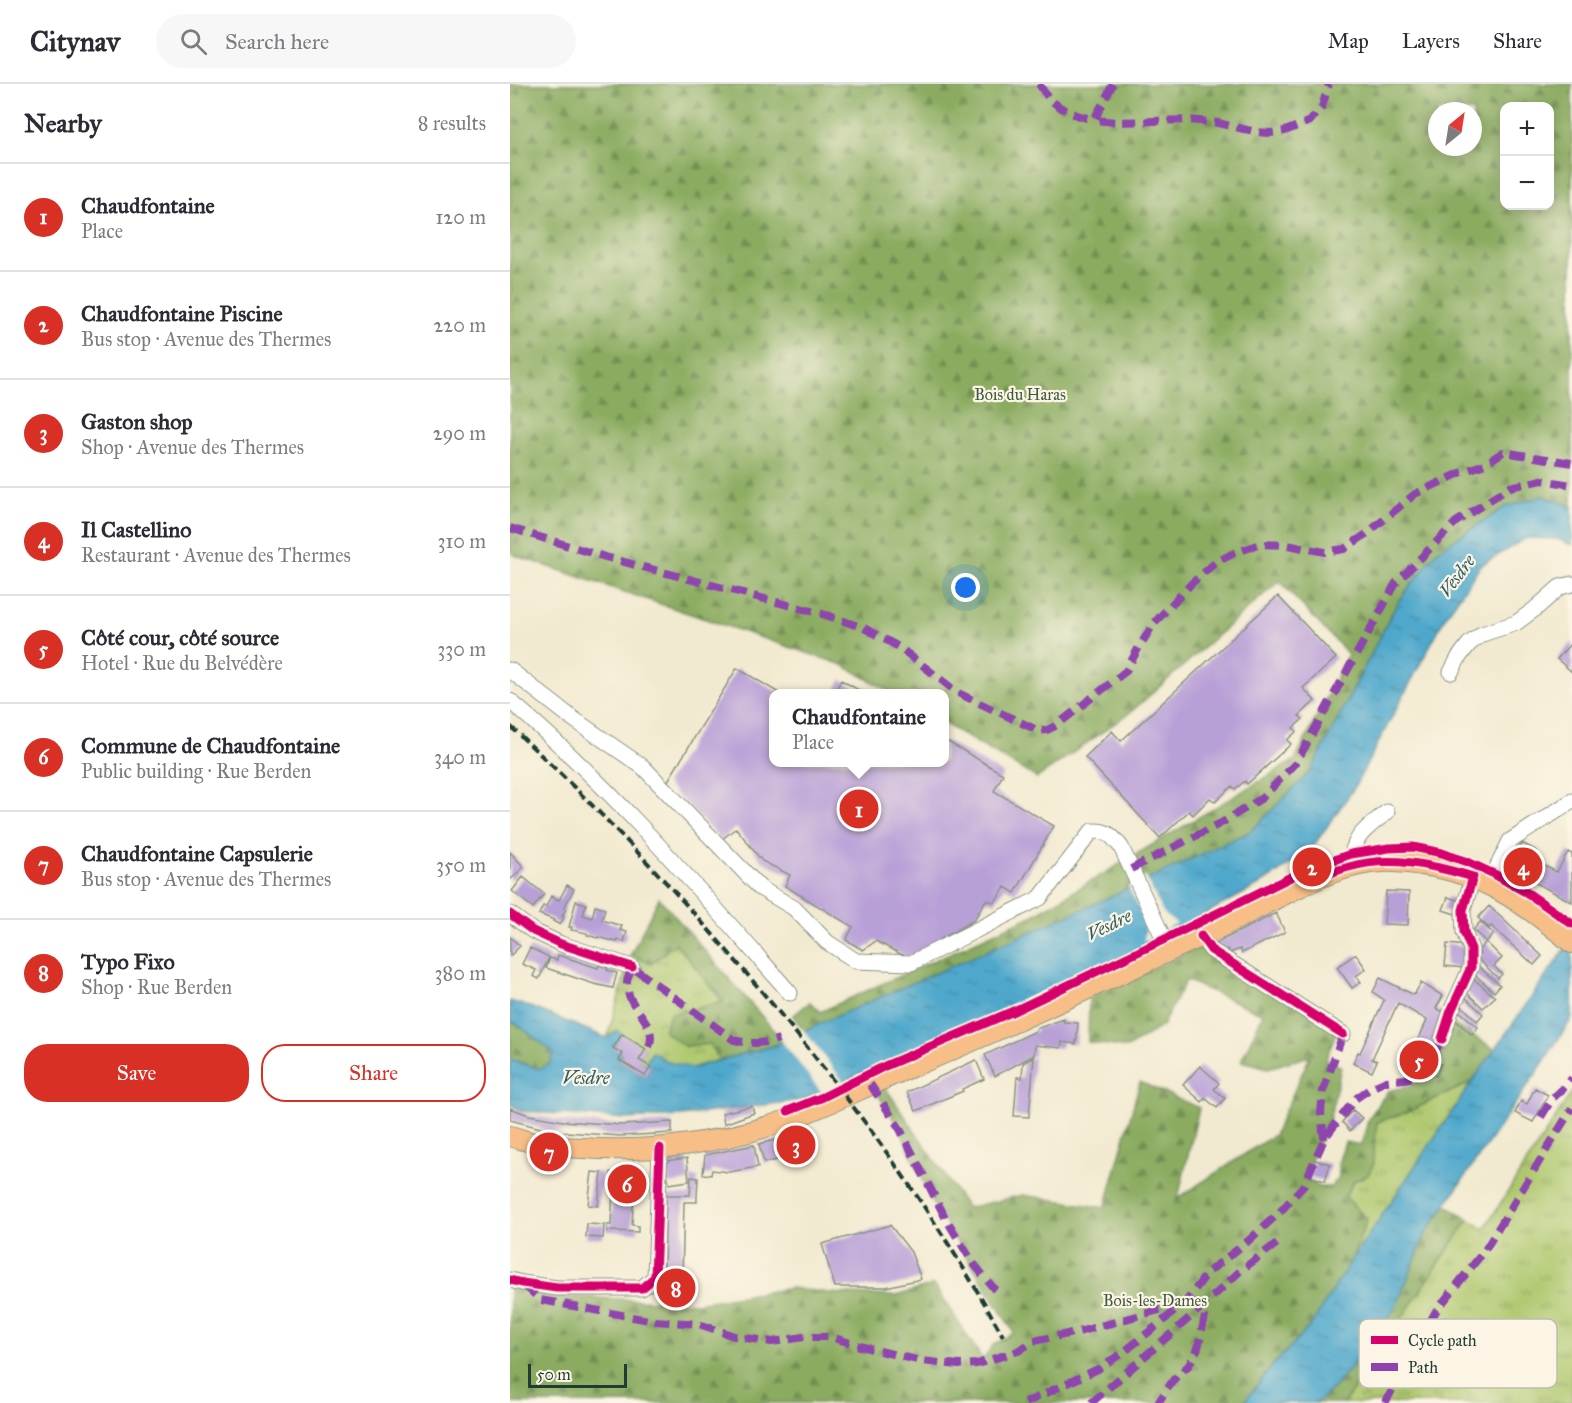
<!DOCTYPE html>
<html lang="en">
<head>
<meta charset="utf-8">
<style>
	body { margin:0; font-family:"IM FELL Great Primer",serif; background:#f7f7f7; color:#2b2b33 }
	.controls { position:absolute; right:18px; top:18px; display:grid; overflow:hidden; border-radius:12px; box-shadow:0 3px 15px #0003 }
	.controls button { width:54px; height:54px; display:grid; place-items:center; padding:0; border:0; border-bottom:2px solid #e1e1e2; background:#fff; color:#2b2b33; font:30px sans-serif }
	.compass { position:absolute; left:918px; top:18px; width:54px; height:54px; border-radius:50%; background:#fff; box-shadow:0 3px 15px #0003; rotate:30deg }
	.scale { position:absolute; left:18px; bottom:15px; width:99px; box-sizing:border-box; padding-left:6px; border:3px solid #1f3d34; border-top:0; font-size:16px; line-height:21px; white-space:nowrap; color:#1f3d34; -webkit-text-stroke:4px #fcf5e5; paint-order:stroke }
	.you { position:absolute; left:456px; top:504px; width:21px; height:21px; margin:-15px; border:4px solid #fff; border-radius:50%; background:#1a73e8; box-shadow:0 0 0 9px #1a73e833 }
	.badge { display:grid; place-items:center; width:39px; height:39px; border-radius:50%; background:#d93025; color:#fff; font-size:20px; font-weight:700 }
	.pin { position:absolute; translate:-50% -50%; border:3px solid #fff; box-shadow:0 2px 6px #0006 }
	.popup { position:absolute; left:259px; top:605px; width:180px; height:78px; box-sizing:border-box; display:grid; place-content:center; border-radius:12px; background:#fff; filter:drop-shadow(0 2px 4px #0005); font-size:20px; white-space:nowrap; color:#7c7c81 }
	.popup b { font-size:22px; color:#2b2b33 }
	.popup::after { content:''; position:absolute; left:50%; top:100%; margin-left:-12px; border:12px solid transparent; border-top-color:#fff }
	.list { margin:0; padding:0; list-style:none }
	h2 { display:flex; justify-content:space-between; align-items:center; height:78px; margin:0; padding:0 24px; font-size:26px }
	h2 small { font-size:20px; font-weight:400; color:#7c7c81 }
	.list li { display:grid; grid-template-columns:39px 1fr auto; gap:18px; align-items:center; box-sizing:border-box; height:108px; padding:0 24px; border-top:2px solid #e1e1e2 }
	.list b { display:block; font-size:22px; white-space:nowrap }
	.list p { margin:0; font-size:20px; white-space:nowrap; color:#7c7c81 }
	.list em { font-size:20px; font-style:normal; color:#7c7c81 }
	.actions { display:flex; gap:12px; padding:18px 24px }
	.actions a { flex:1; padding:14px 0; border:2px solid #d93025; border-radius:24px; text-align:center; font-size:21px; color:#d93025 }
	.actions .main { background:#d93025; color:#fff }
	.icon { flex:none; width:33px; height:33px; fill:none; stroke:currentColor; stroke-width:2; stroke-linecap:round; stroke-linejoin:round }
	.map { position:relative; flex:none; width:1062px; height:1319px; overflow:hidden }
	header { display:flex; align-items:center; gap:36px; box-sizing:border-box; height:84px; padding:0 30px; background:#fff; border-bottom:2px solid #e1e1e2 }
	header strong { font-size:28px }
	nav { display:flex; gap:33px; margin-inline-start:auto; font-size:21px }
	.search { width:420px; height:54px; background:#f7f7f7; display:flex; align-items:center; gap:15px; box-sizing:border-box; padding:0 21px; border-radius:33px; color:#7c7c81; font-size:22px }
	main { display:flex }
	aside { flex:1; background:#fff }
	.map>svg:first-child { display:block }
	.grass { fill:url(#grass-tufts); stroke:#678251; stroke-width:1.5 }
	.forest { fill:url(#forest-firs); stroke:#55744a; stroke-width:1.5; fill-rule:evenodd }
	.water { fill:url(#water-ripples); stroke:#377280; stroke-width:1.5 }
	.pier { fill:#f2ead0 }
	.building { fill:#b79fd7 }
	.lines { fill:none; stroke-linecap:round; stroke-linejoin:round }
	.minor-casing { stroke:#889482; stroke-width:17 }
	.major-casing { stroke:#889482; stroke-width:22 }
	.minor { stroke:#fff; stroke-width:15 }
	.major { stroke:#f7be87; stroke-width:20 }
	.rail { stroke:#1f3d34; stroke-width:4; stroke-dasharray:9 4.5; stroke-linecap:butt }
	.quiet { stroke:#8e44ad; stroke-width:8; stroke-dasharray:15 8; stroke-linecap:butt }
	.cycleway-casing { stroke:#fcf5e5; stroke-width:13 }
	.cycleway { stroke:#d6006c; stroke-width:9 }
	.labels { text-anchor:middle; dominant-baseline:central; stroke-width:4.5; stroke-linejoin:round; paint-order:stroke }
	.park-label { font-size:16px; fill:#3c5940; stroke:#fcf5e5 }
	.water-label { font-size:18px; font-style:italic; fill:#2d5d62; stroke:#fcf5e5 }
	.key { fill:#fcf5e5; stroke:#babeb0; stroke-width:1.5 }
	.key-label { font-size:16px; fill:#1f3d34 }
</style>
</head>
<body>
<header>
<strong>Citynav</strong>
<div class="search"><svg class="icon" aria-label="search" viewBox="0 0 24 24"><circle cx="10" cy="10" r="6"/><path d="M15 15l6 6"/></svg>Search here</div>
<nav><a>Map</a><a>Layers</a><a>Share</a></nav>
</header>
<main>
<aside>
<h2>Nearby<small>8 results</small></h2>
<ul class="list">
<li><span class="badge">1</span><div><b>Chaudfontaine</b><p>Place</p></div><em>120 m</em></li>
<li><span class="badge">2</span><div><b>Chaudfontaine Piscine</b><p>Bus stop · Avenue des Thermes</p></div><em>220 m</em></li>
<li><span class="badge">3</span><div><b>Gaston shop</b><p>Shop · Avenue des Thermes</p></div><em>290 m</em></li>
<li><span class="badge">4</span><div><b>Il Castellino</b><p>Restaurant · Avenue des Thermes</p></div><em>310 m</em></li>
<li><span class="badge">5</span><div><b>Côté cour, côté source</b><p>Hotel · Rue du Belvédère</p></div><em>330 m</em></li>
<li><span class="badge">6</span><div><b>Commune de Chaudfontaine</b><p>Public building · Rue Berden</p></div><em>340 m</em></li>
<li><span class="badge">7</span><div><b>Chaudfontaine Capsulerie</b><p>Bus stop · Avenue des Thermes</p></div><em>350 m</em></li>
<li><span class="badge">8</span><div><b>Typo Fixo</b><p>Shop · Rue Berden</p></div><em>380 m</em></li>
</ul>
<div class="actions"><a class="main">Save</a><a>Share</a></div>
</aside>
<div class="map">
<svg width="1062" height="1319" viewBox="0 0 1062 1319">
	<defs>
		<pattern id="grass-tufts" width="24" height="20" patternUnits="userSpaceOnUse" patternTransform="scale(1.5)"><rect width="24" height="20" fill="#afc86e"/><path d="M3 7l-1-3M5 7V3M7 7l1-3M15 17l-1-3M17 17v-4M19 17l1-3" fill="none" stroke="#8ea45b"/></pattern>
		<pattern id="forest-firs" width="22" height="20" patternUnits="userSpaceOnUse" patternTransform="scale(1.5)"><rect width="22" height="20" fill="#8bac61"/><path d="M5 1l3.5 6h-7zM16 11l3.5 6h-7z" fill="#718d51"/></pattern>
		<pattern id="water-ripples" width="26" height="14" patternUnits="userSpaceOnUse" patternTransform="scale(1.5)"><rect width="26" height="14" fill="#4fa8cc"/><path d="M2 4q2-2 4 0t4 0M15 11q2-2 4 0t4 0" fill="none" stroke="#418aa6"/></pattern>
	</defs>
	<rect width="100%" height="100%" fill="#fcf5e5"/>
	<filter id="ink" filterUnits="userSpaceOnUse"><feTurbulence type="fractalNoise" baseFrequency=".0167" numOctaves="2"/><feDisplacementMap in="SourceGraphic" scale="12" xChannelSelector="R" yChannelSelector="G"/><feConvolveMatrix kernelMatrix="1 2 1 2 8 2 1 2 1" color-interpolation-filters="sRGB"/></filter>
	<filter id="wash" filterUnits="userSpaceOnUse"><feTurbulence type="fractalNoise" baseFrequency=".008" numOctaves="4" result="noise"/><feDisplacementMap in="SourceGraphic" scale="24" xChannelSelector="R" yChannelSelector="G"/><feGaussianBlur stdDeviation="1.35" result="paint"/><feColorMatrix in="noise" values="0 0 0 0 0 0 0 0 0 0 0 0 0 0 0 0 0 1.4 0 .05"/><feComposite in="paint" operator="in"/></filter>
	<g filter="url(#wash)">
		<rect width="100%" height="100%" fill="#f2ead0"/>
		<!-- grass -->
		<path class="grass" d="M165 858 214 918 160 930 174 962 201 960 209 976 181 984 158 978 142 968 135 980 129 976 136 965 108 948 97 954 121 870 141 880Z
			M962 998 841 1177 857 1136 835 1112 844 1097 858 1091 867 1038 897 1028Z
			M1062 1008V1319H834L959 1135 974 1145Z"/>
		<!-- forest -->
		<path class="forest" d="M0 0H1062V422L1033 412 995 423 928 466 888 518 801 687 741 747 598 814 294 947 283 932 300 918 310 928 524 831 785 676 838 570 769 497 621 628 527 694 435 640 434 610 382 609 333 581 4 471 0 467ZM994 22H1040V122H994ZM927 27H963V63H927Z
			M149 814 261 943 272 957 263 962 209 976 200 960 174 962 154 947 160 930 213 918 166 859 141 880 121 870Z
			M696 860 827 946 816 975 831 983 819 1037 793 1094 810 1103H821L829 1093 828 1080 835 1058 851 1061 859 1034 878 1007 902 1001 921 987 941 939 985 965 962 998 897 1028 867 1038 863 1070 864 1079 858 1091 844 1097 835 1112 857 1136 841 1177 803 1238 788 1255 763 1281 733 1319H0V1204L46 1212 188 1219 281 1204 319 1209 385 1212 424 1201 473 1276 483 1261 504 1249 472 1197 423 1120 390 1045 367 1009 375 1003 457 1124 513 1111 595 1124 630 998 689 1024 668 1114 764 1051 800 972 758 984 731 977 753 930 676 896 652 942 617 964 578 958 579 914Z
			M0 937 4 938 43 968 40 980 29 985 0 975Z
			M936 1121 959 1135 834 1319H807L825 1302 861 1259 886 1222 916 1149Z"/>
		<!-- water -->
		<path class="water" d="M1033 412 1062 422V461L1047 455 1016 454 971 481 936 532 844 704 800 767 749 801 622 869 292 1016 171 1032 116 1035 11 1027 0 1020V975L29 985 40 980 43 968 4 938 0 937V917L26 925 97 954 107 947 112 950 103 964 113 970 109 976 135 992 141 984 135 980 142 968 158 978 181 984 263 962 311 939 598 814 741 747 801 687 888 518 928 466 995 423Z
			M1062 855V934L1029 985 916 1149 886 1222 861 1259 825 1302 807 1319H733L763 1281 788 1255 803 1238 841 1177 962 998Z"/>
		<!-- pier -->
		<path class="pier" d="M636 793 652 827 658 834 667 839 634 857 636 843 635 838 618 802Z
			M292 944 333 997 335 1000 313 1010 270 955Z"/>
		<g id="blocks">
			<!-- building -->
			<path class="building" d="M768 512 826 574 793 604 805 617 789 632 793 635 783 644 787 647 777 656 781 660 737 700 735 697 725 705 722 702 705 718 700 714 683 731 679 727 650 754 575 673 602 647 611 657Z
				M1062 558V588L1047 575Z
				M227 584 269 609 264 610V678H434L435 656 493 690 484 707 544 742 505 809 495 803 485 818 476 816 464 836 398 874 366 857 353 866 336 856 343 843 275 802 280 791 252 777 226 744 211 756 156 700Z
				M331 596 354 609H324Z
				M1012 759 1027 767 1021 779 1024 780 1025 777 1047 788 1058 768 1062 770V818L999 785Z
				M0 768 14 783 0 796Z
				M13 793 34 810 23 824 2 807Z
				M57 801 64 805 54 824 56 825 52 832 54 833 50 841 43 837 44 836 29 830 33 822 36 823 41 812 49 816Z
				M876 807 899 808 898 841 874 840Z
				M938 813 949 817 945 830 933 826Z
				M66 817 76 820 73 831 82 834 85 822 95 825 92 836 112 842 110 846 117 848 114 858 108 856 107 858 88 853 87 854 77 851V849L61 846 62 843H59Z
				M979 822 1032 872 1024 881 981 842 979 844 968 834Z
				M766 829 775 848 732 869 730 865 720 869 718 865 714 866 706 860 714 855Z
				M970 838 984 850 976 858 963 846Z
				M0 853 10 862 0 872Z
				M976 858 992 874 984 882 992 890 988 894 966 873 970 869 968 867Z
				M937 860 956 862 954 884 935 882Z
				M20 864 39 873 29 895 23 892 26 886 12 880Z
				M846 870 856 885 846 892 851 898 842 904 827 883Z
				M48 871 88 884 89 881 98 884 97 886 107 889 103 904 84 900 36 884 40 874 47 876Z
				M968 882 990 901 984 908 963 889Z
				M870 894 904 911 911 899 933 912 926 924 935 929 924 953 929 955 922 970 916 967 913 974 919 976 914 987 908 984 905 990 896 985 917 936 888 919 862 975 867 977 862 988 843 979 848 968 850 969 874 916 863 908Z
				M964 895 985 913 973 924 954 906Z
				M955 913 973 930 967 937 949 919Z
				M949 927 968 943 962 951 943 934Z
				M554 935V938L568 939 566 960 552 958 551 964 525 961 524 971 485 992 475 971 526 947V945Z
				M112 950 136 965 129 976 141 983 135 992 109 976 113 970 103 964Z
				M524 973 519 1033 504 1032 507 993 512 994 513 979Z
				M466 976 474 995 452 1005 453 1007 406 1027 397 1008Z
				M926 978 931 980 926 992 921 990Z
				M690 982 709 999 704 1005 715 1014 707 1024 695 1014 692 1018 673 1001Z
				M1025 1004 1038 1011 1023 1038 1005 1029 1011 1017 1017 1020Z
				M242 1022 244 1029 214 1040 212 1029Z
				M0 1024 19 1031 53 1037 112 1041 162 1038V1049L111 1052 42 1047 0 1036Z
				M843 1026 852 1034 840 1047 832 1038Z
				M303 1043 307 1062 293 1065 294 1069 254 1079 249 1060 274 1054Z
				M244 1061 248 1083 219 1088 202 1086 201 1091 193 1090 195 1071Z
				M177 1074 179 1097 159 1100 155 1077Z
				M805 1076 820 1080 815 1097 800 1093Z
				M82 1088 92 1089 88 1122 78 1121Z
				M101 1088 128 1089 127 1109H124L122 1141 128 1142V1148L97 1147V1141H101L103 1108H101Z
				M181 1093 188 1094 187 1112V1118H174L172 1195 179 1196 176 1214 153 1213 156 1111H180Z
				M77 1140 94 1141 93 1154 76 1153Z
				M380 1141 401 1168 411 1195 376 1203H325L312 1160Z"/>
		</g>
	</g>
	<g filter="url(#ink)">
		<use href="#blocks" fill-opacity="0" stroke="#889482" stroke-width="1.5"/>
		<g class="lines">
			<!-- minor casing -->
			<g class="minor-casing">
				<path id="minor" d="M0 586 62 634 133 683 250 804 284 824 317 858 346 877 401 879 530 814 582 747C598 746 602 752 611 763L659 866
					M941 588 949 573 959 560 972 550 1006 539 1025 525 1050 503 1062 500
					M0 617C103 704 191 808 280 909
					M839 782C845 750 853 747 877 728
					M979 800 1000 757 1062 717
					M0 830 23 847 51 860 122 883
					M691 852 701 866 833 950
					M932 955 941 927 961 883V865L954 848 953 826 963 793
					M0 1196 12 1199 47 1204H132L145 1193 150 1064"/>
			</g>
			<!-- major casing -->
			<g class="major-casing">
				<path id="major" d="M0 1052C11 1055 22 1059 33 1061 46 1063 60 1064 73 1064 141 1069 213 1059 277 1036 319 1021 358 1001 399 984 498 943 595 897 692 852 718 840 744 826 769 813 802 797 834 780 872 778 885 777 898 779 912 781 974 789 1015 820 1062 859"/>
			</g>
			<!-- minor -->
			<use href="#minor" class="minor"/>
			<!-- major -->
			<use href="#major" class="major"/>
			<!-- rail -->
			<path class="rail" d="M0 642C92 727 177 818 258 915 345 1020 426 1131 493 1252"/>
			<!-- quiet -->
			<path class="quiet" d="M529 0C543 24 558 29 584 36
				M603 0 584 36 607 38 679 36 708 39 746 48 760 49 775 47 800 37 812 23 819 0
				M0 444 95 473 316 531 354 544 389 563 448 609 529 647 537 646 547 641 616 587 629 563 645 538 682 499 705 479 724 469 751 460 777 461 815 468 834 465 855 451 905 410 952 388 975 380 993 368 1062 379
				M621 785 713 738 752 714 786 679 886 499 946 438 1000 403 1032 396 1062 401
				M139 963C149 939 118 925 117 902 116 896 120 889 122 883L224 956C239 960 254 960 269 955
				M360 1000 390 1045 435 1133 450 1158 464 1180 485 1206
				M1031 1033 1042 1015 1057 1001 1062 994
				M814 1055 811 1029 813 1007 833 950
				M14 1201 31 1216 144 1237 189 1240 224 1252 262 1258 294 1253H321L350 1262 411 1277 449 1281 467 1280 508 1267 524 1257 572 1247 675 1219H685L693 1222 695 1232 688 1264 679 1281 664 1295 648 1319
				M515 1319 588 1285 614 1268 675 1219 698 1188 737 1158 770 1128 794 1101 814 1055 845 1015 861 1004 876 997 895 995 913 991 932 955
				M581 1319 693 1222 730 1187 770 1157
				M875 1319 926 1227 975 1166 1062 1024"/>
			<!-- cycleway casing -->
			<g class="cycleway-casing">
				<path id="cycleway" d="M804 796C815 791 827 786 839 783 880 771 923 781 963 793L953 826 954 848 961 865V883L941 927 932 955
					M0 830 23 847 51 860 122 883
					M691 852 701 866 833 950
					M278 1027 313 1013 375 982 506 926 653 856 795 786 841 770 879 764 903 763 932 769 960 779 984 790 1019 810 1062 840
					M0 1196 12 1199 47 1204H132L145 1193 150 1064"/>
			</g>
			<!-- cycleway -->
			<use href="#cycleway" class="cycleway"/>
		</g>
	</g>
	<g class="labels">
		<!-- park labels -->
		<g class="park-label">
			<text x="510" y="310">Bois du Haras</text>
			<text x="645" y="1216">Bois-les-Dames</text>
		</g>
		<!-- water labels -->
		<g class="water-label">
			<text transform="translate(947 492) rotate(-53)">Vesdre</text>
			<text transform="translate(599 841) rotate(-26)">Vesdre</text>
			<text x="76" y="994">Vesdre</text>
		</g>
	</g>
	<!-- legend -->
	<rect x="849" y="1235" width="198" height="69" rx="9" class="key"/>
	<rect x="861" y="1252" width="27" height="8" fill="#d6006c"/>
	<rect x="861" y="1279" width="27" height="8" fill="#8e44ad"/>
	<g class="key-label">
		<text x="898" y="1262">Cycle path</text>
		<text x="898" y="1289">Path</text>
	</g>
</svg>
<div class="controls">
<button>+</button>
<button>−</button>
</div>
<svg class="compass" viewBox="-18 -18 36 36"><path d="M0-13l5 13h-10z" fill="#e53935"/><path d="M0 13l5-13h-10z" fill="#7c7c81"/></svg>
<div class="scale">50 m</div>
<div class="you"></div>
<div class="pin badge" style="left:349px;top:725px">1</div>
<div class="popup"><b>Chaudfontaine</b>Place</div>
<div class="pin badge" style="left:802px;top:783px">2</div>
<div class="pin badge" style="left:286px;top:1061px">3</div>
<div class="pin badge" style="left:1013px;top:783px">4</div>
<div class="pin badge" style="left:909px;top:976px">5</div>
<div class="pin badge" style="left:117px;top:1100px">6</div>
<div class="pin badge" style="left:39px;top:1068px">7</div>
<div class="pin badge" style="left:166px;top:1204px">8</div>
</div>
</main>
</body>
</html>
